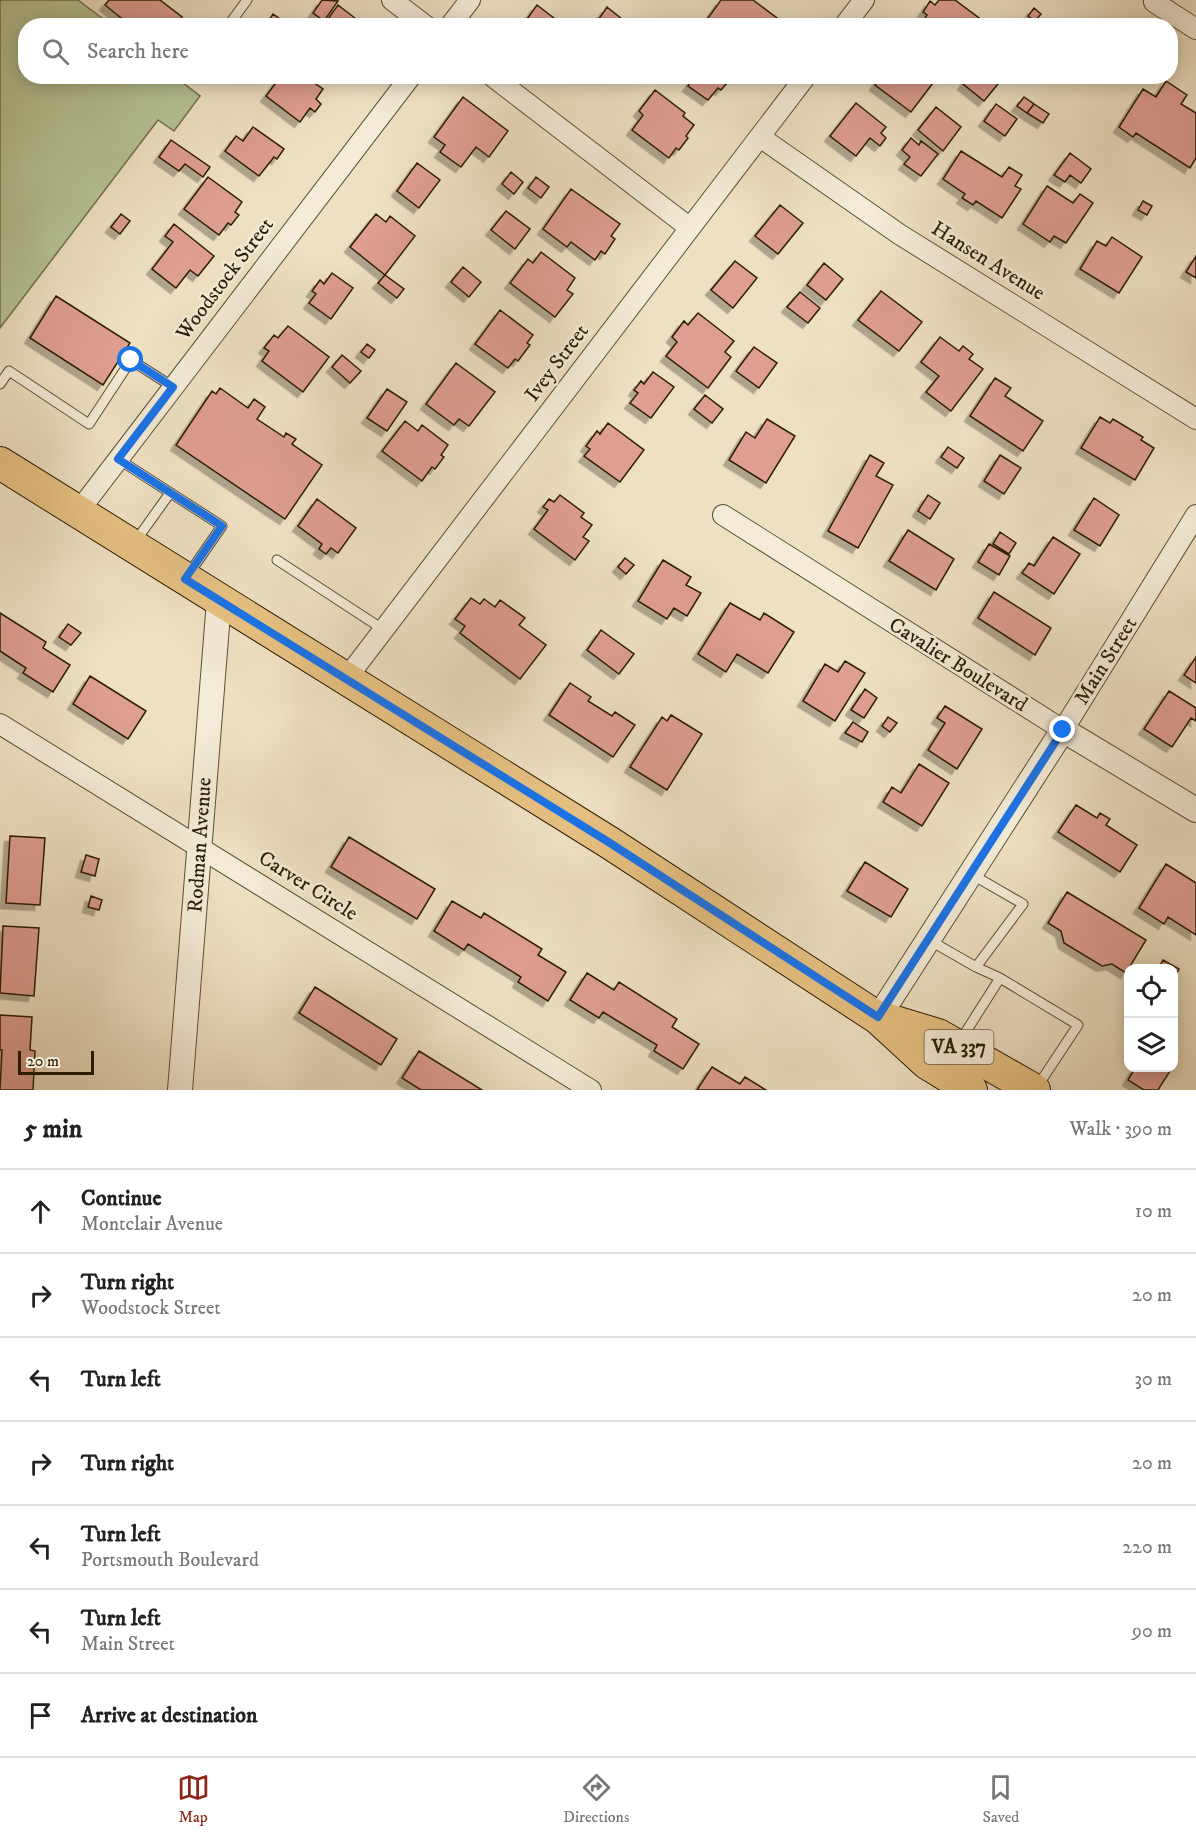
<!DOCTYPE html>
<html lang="en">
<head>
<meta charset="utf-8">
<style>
	body { margin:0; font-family:"IM FELL DW Pica",serif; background:#f2f2f2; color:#222 }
	.controls { position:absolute; right:18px; bottom:18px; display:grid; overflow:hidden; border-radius:12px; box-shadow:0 3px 15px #0003 }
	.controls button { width:54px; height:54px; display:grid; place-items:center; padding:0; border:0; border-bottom:2px solid #e0e0e0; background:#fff; color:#222; font:30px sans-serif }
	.scale { position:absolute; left:18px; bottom:15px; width:76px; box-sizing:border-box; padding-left:6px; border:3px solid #2d1d03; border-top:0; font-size:16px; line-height:21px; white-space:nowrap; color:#2d1d03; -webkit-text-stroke:4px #f4ecd8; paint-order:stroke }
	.stop { position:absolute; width:18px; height:18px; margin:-14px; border:4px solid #1a73e8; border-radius:50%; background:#fff }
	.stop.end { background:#1a73e8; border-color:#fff; box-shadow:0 2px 6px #0008 }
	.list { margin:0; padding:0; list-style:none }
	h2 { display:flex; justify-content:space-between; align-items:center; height:78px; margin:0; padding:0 24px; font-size:26px }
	h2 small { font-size:20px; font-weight:400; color:#767676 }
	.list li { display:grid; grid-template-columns:39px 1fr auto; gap:18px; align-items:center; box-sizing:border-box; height:84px; padding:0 24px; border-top:2px solid #e0e0e0 }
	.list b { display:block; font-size:22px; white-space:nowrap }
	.list p { margin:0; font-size:20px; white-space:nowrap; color:#767676 }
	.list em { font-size:20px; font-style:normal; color:#767676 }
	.icon { flex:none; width:33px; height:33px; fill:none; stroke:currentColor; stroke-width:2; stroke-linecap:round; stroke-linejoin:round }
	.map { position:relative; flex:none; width:1196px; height:1090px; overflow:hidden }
	.search { position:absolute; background:#fff; box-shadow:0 3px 15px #0003; left:18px; right:18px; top:18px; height:66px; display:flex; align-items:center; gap:15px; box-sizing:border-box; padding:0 21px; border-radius:24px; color:#767676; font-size:22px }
	.sheet { height:666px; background:#fff }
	nav { display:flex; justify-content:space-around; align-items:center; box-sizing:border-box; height:84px; border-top:2px solid #e0e0e0; background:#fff; font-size:16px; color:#767676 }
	nav a { display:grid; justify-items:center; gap:3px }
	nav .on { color:#8f2418 }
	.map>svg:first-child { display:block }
	.green { fill:#b6c395; stroke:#72704c; stroke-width:1.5 }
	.building { fill:#de9e91; stroke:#2d1d03; stroke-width:1.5; filter:url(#shadow) }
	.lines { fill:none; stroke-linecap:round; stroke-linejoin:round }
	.service-casing { stroke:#5d4e33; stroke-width:11 }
	.minor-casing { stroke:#5d4e33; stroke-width:22 }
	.tertiary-casing { stroke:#5d4e33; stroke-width:26 }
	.primary-casing { stroke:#2d1d03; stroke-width:34 }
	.service { stroke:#f4ecd8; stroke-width:9 }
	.minor { stroke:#f4ecd8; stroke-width:20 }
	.tertiary { stroke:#f4ecd8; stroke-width:24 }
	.primary { stroke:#e7c082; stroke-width:32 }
	.route { stroke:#1a73e8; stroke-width:8 }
	.labels { text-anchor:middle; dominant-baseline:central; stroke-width:5; stroke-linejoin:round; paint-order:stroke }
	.shield { fill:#f4ecd8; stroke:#695b43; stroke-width:1.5 }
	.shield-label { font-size:20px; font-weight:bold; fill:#2d1d03 }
	.street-label { font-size:21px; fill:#2d1d03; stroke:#f4ecd8 }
</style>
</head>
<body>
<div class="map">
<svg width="1196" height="1090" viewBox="0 0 1196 1090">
	<defs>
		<filter id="shadow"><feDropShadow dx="-5.5" dy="5.5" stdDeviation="0" flood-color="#0004"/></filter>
	</defs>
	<rect width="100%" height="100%" fill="#eee1c3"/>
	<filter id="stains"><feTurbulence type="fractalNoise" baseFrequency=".00333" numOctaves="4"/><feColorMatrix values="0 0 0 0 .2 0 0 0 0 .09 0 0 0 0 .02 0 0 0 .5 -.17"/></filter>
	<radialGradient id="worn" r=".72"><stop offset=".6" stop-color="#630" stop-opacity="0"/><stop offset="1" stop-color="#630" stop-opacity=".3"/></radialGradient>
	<!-- green -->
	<path class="green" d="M0 0H78L111 25 26 26V76L175 77 200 96 174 131 158 120 0 328Z"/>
	<!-- building -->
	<path class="building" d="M109 0H160L182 17 175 26H131L105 5Z
		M322 0 338 1 324 21 313 13Z
		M721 0H753L777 18 771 26H718L708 18Z
		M939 0H955L983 21 979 26H920L927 15 923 12 930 1 935 5Z
		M338 5 364 25V26H323Z
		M537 5 559 22 557 26H522Z
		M607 7 628 24 627 26H594Z
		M1034 8 1041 14 1035 21 1028 16Z
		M273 14 283 21 279 26H271L267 23Z
		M281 76H317L313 82 323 89 316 99 321 104 315 112 310 108 300 122 266 96Z
		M695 76H726L723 80 727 83 721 90 718 88 708 100 688 86Z
		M933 76 936 79 911 112 875 85 881 76Z
		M969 76H990L998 84 984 101 963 84Z
		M1166 81 1187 95 1181 104 1196 113V158L1190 168 1136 133 1133 137 1119 127 1143 89 1156 97Z
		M655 90 685 113 683 116 694 125 686 136 688 138 679 150 676 148 669 158 632 130 643 115 639 111Z
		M463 97 508 131 489 157 476 147 461 167 440 152 445 145 434 137Z
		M1024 97 1034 104 1027 113 1017 106Z
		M856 103 886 127 881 133 886 138 880 146 870 138 856 156 830 136Z
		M996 104 1017 119 1005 136 984 121Z
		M1034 104 1049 114 1043 123 1027 113Z
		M936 107 961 127 943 151 918 130Z
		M253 127 284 149 277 159 274 157 259 176 225 151 236 136 243 141Z
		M911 138 919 145 921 141 938 154 921 176 904 164 910 157 902 150Z
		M171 140 210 167 203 177 185 164 179 171 159 157Z
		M961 151 1002 177 1009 167 1022 175 1015 186 1021 189 1002 218 976 201 973 205 962 198 965 194 943 179Z
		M1070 153 1091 169 1081 183 1070 175 1065 182 1054 175Z
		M417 163 440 180 419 208 397 191Z
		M511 172 523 182 514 194 502 184Z
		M208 177 242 202 235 212 239 215 231 225 228 223 219 235 184 209Z
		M536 177 549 187 541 198 528 188Z
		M1047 186 1073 203 1080 194 1093 203 1066 243 1054 236 1050 242 1023 224Z
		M571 189 620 224 611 236 615 239 605 254 601 251 595 260 571 242 567 247 543 229Z
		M1143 201 1152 206 1147 215 1138 210Z
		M780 205 803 223 778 254 755 236Z
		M506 211 530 229 515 249 491 230Z
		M121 214 130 221 120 234 111 227Z
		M376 214 386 222 390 216 415 236 385 275 350 247Z
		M174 224 214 256 198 276 190 270 176 288 152 269 173 242 165 236Z
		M1112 237 1142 257 1119 293 1080 269 1097 241 1106 246Z
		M541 252 575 278 567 290 573 294 555 317 510 283 528 259 533 263Z
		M1196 256V278L1186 272Z
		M735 261 757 278 733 308 711 290Z
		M824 263 843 279 826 300 807 285Z
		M463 267 481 282 469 297 451 282Z
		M332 273 353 288 331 319 309 303 316 294 312 291 320 280 324 284Z
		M385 275 404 289 397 298 378 283Z
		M881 291 922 322 899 351 858 320Z
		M800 292 820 308 808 323 787 307Z
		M56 296 130 343 103 385 30 338Z
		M500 310 533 335 527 343 530 345 518 361 515 359 508 368 475 344Z
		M698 313 734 341 725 352 731 357 708 388 666 356 677 342 672 337 684 321 688 325Z
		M288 326 329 357 303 392 262 361 269 351 264 348 274 335 278 338Z
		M940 337 959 351 963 346 973 354 969 359 983 369 951 411 926 392 939 376 921 362Z
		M367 344 375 350 369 358 361 352Z
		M754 347 777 363 759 388 736 371Z
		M342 355 361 371 350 383 332 367Z
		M456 363 495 392 469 426 459 419 454 425 426 404Z
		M653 372 674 387 651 418 630 403 638 393 634 390 641 381 644 384Z
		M995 378 1011 388 1005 396 1043 421 1023 451 970 416Z
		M220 388 248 408 254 399 265 407 257 419 284 437 286 433 296 439 292 444 322 465 285 519 176 445 212 391 216 394Z
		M387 389 407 402 387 431 367 418Z
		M705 395 723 409 712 423 694 409Z
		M1100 417 1110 423 1113 419 1143 437 1141 440 1154 448 1135 480 1081 448Z
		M767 419 795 436 766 483 729 460 746 432 755 438Z
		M405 421 418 431 422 425 448 445 441 455 444 457 435 469 432 467 422 481 382 451Z
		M608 423 644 450 620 482 584 456 590 449 586 446 597 431 600 434Z
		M948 447 964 458 957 468 941 457Z
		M870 455 884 463 876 476 893 485 858 548 828 531Z
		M1000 455 1021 468 1004 494 984 481Z
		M560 495 584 513 581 517 592 525 583 537 589 541 575 560 534 529 548 510 543 507 549 499 554 502Z
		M928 495 940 503 930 519 918 511Z
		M1094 498 1119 515 1100 546 1074 530Z
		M317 499 356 528 338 553 331 548 326 554 319 549 322 544 298 526Z
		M908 530 954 559 936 590 889 561Z
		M1000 532 1016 543 1009 554 993 544Z
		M1053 537 1080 554 1054 594 1022 573 1029 563 1034 566Z
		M989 544 1010 556 999 575 978 562Z
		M625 558 634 565 626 574 618 567Z
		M663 560 691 577 686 585 701 593 687 616 674 608 667 619 638 601Z
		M994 592 1051 628 1035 655 978 618Z
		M471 598 480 604 484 599 495 607 500 600 525 618 519 625 546 645 520 679 460 633 465 626 455 619Z
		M730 603 760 620 764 613 794 632 768 673 737 654 726 672 698 654Z
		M0 613 46 642 43 648 70 665 53 692 23 673 26 668 0 651Z
		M68 624 81 633 71 645 59 637Z
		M601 630 634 654 619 674 587 650Z
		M1196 657V683L1184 675Z
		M845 661 865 673 835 721 803 701 825 664 838 672Z
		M90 676 146 711 128 739 73 704Z
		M570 683 591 697 588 701 612 716 615 712 635 725 613 757 549 715Z
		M865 689 877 698 864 718 851 710Z
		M1169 691 1196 708V721L1191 718 1172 747 1144 729Z
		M945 706 982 729 957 769 928 750 945 723 937 718Z
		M671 715 702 734 667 790 630 767 662 717 667 721Z
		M888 717 897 723 890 732 882 726Z
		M853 722 868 732 862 742 845 733Z
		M919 764 949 783 922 826 883 802 892 787 901 793Z
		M1076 805 1097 818 1100 813 1110 819 1106 825 1137 845 1120 872 1058 832Z
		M10 836 45 838 40 905 6 903Z
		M349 837 435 889 417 919 331 867Z
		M86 855 99 859 95 876 81 872Z
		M865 862 908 889 891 917 847 891Z
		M1166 864 1196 883V935L1168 917 1164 924 1139 908Z
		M1067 892 1146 940 1126 973 1112 964 1102 966 1064 943 1061 931 1048 923Z
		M91 896 102 900 99 910 88 907Z
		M452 901 481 918 484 913 542 949 538 955 566 972 548 1001 518 982 521 977 468 944 464 950 434 931Z
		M3 926 39 928 34 996 0 993Z
		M1163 960 1179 969 1174 978V969H1158Z
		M587 973 614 990 619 982 677 1019 672 1027 699 1044 683 1069 654 1051 657 1045 603 1012 599 1018 570 1000Z
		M315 987 397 1039 381 1065 299 1013Z
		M0 1015 32 1017 30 1050 35 1051 33 1090H0L2 1050H0Z
		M419 1051 482 1090H421L402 1078Z
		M712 1067 740 1084 745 1077 766 1090H697Z
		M1135 1068H1172L1158 1090H1144L1128 1080Z"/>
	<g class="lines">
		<!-- service casing -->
		<g class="service-casing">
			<path id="service" d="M228 26 247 0
				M0 384 9 371 89 424 131 360 173 387
				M118 459 222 526 188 575
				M135 542 170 493
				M277 560 384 630
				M971 874 1023 904 976 967
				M929 940 976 967 1000 978 1078 1025 1037 1087
				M960 1041 1000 978"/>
		</g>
		<!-- minor casing -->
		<g class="minor-casing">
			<path id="minor" d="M392 0 426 26
				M1154 2 1196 29
				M450 26 470 0
				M844 26 864 0
				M492 76 690 228
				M760 137 899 234 1196 419
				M78 512 411 76
				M723 515 1063 730 1196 515
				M346 679 806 76
				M0 724 591 1090"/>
		</g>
		<!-- tertiary casing -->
		<g class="tertiary-casing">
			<path id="tertiary" d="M878 1018 1063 730 1196 810
				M180 1090 219 601"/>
		</g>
		<!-- primary casing -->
		<g class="primary-casing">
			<path id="primary" d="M0 463 610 843 878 1018 927 1063 971 1090
				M885 1019 938 1035 1034 1090"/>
		</g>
		<!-- service -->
		<use href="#service" class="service"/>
		<!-- minor -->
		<use href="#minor" class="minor"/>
		<!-- tertiary -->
		<use href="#tertiary" class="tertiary"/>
		<!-- primary -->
		<use href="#primary" class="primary"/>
	</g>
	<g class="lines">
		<!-- route -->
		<path class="route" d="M131 360 173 387 118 459 222 526 185 579 610 843 878 1017 1063 730"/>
	</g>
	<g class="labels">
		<!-- shield labels -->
		<rect class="shield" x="924.5" y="1030" width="69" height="34" rx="4.5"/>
		<g class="shield-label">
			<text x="959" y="1047">VA 337</text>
		</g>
		<!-- street labels -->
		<g class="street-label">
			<text transform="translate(988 261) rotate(32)">Hansen Avenue</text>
			<text transform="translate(225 279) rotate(-53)">Woodstock Street</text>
			<text transform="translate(557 363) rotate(-53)">Ivey Street</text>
			<text transform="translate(1106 661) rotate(-58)">Main Street</text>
			<text transform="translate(958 665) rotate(32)">Cavalier Boulevard</text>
			<text transform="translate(200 845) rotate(-86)">Rodman Avenue</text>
			<text transform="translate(308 886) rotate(32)">Carver Circle</text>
		</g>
	</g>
	<rect width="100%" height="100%" filter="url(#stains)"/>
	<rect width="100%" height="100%" fill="url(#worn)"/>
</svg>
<div class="controls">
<button><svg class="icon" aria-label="locate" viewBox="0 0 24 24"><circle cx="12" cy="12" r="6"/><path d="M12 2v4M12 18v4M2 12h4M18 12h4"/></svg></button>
<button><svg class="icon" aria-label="layers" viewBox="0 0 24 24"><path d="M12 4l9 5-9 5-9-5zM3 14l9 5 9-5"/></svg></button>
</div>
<div class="scale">20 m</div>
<div class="stop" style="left:131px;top:360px"></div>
<div class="stop end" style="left:1063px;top:730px"></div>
<div class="search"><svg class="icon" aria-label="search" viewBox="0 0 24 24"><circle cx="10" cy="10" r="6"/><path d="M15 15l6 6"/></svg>Search here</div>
</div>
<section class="sheet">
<h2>5 min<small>Walk · 390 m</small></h2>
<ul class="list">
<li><svg class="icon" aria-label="ahead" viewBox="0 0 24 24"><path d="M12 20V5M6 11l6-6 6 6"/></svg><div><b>Continue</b><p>Montclair Avenue</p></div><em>10 m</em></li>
<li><svg class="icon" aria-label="right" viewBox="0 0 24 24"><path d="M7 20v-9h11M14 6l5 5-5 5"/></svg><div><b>Turn right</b><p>Woodstock Street</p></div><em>20 m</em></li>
<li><svg class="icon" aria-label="left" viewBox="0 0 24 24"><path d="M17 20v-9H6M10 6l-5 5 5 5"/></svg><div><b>Turn left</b></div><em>30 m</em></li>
<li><svg class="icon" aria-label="right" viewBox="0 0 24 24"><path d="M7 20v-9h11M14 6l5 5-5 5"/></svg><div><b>Turn right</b></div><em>20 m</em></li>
<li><svg class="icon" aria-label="left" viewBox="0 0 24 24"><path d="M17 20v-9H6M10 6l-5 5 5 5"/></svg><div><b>Turn left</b><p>Portsmouth Boulevard</p></div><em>220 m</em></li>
<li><svg class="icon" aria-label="left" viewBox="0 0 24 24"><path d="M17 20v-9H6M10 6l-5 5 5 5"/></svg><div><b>Turn left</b><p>Main Street</p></div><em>90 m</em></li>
<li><svg class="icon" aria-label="arrive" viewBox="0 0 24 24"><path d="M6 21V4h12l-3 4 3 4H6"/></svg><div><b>Arrive at destination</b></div></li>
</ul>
</section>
<nav>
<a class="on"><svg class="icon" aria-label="map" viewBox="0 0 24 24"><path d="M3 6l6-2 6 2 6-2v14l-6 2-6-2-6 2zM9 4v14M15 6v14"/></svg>Map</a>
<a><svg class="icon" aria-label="directions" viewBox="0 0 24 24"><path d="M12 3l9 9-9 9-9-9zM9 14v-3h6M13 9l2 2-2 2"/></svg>Directions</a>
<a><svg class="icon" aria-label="saved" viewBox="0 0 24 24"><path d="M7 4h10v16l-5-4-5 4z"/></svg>Saved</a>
</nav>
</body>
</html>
